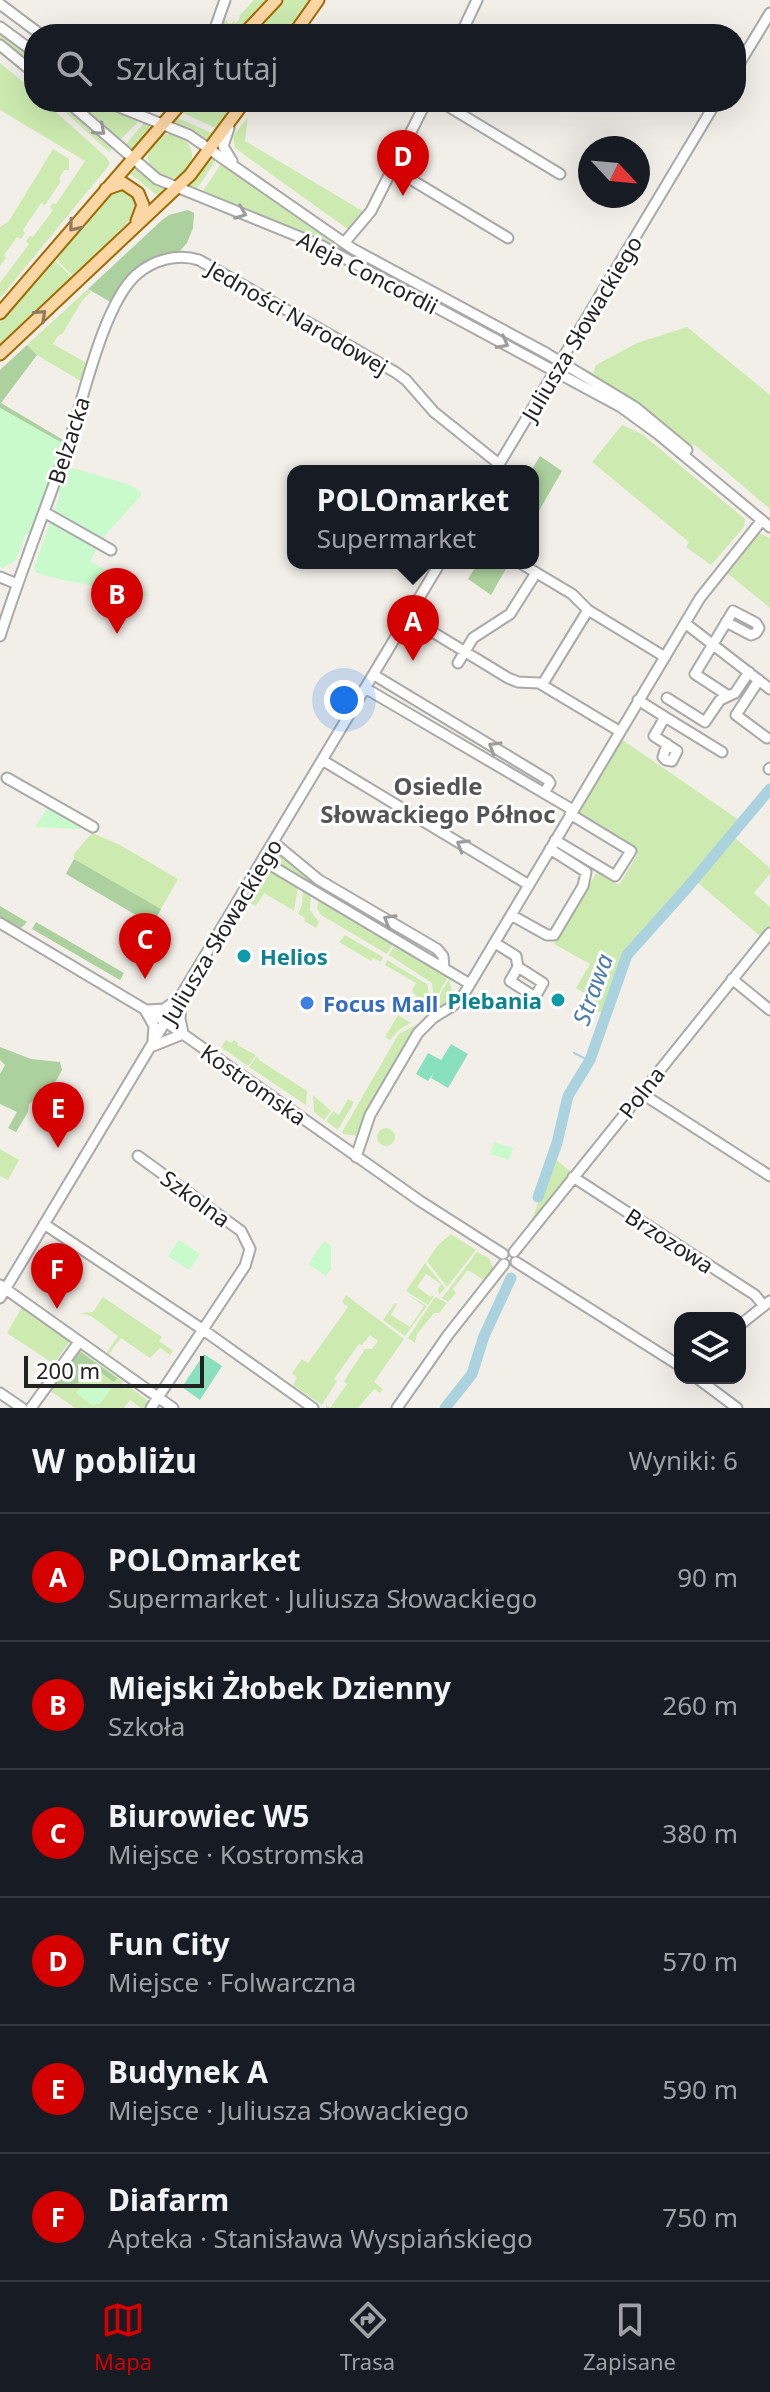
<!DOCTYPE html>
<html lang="pl">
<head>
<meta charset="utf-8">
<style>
	body { margin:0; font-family:"Noto Sans",sans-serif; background:#242831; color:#f1f3f6 }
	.controls { position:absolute; right:24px; bottom:24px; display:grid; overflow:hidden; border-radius:16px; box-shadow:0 8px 32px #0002 }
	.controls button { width:72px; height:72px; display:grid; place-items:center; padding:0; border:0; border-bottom:2px solid #363941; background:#171b24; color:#f1f3f6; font:40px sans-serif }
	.compass { position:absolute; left:578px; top:136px; width:72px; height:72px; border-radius:50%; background:#171b24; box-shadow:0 8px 32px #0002; rotate:116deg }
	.scale { position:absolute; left:24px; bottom:20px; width:180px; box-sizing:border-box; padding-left:8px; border:4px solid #222; border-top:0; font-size:22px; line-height:28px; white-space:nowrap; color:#222; -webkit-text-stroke:6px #fff; paint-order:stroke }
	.you { position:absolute; left:344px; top:700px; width:28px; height:28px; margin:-20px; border:6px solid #fff; border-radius:50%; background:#1a73e8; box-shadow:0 0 0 12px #1a73e833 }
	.badge { display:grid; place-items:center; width:52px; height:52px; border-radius:50%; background:#d40000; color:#fff; font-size:26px; font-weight:700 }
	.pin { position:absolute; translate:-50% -66px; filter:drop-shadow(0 2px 4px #0008) }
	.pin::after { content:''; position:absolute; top:42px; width:28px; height:24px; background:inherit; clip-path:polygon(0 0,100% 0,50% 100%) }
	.popup { position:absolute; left:287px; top:465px; width:252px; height:104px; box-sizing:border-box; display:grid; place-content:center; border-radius:16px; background:#171b24; filter:drop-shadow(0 2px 6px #0005); font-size:26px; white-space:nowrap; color:#9ea1a6 }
	.popup b { font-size:30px; color:#f1f3f6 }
	.popup::after { content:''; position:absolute; left:50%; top:100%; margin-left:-16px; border:16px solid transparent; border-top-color:#171b24 }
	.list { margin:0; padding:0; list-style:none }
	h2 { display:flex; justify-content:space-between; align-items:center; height:104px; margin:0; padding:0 32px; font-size:34px }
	h2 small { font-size:26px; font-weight:400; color:#9ea1a6 }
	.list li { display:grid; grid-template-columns:52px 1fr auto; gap:24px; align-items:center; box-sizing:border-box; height:128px; padding:0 32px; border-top:2px solid #363941 }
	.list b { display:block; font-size:30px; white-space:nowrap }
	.list p { margin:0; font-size:26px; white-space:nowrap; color:#9ea1a6 }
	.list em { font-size:26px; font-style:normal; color:#9ea1a6 }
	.icon { flex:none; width:44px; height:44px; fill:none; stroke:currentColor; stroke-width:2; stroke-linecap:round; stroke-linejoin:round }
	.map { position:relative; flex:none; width:770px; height:1408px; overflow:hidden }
	.search { position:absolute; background:#171b24; box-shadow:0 8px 32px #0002; left:24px; right:24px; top:24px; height:88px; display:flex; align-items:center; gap:20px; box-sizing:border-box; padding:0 28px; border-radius:32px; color:#9ea1a6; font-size:30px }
	.sheet { height:872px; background:#171b24 }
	nav { display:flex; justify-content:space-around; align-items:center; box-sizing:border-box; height:112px; border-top:2px solid #363941; background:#171b24; font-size:22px; color:#9ea1a6 }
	nav a { display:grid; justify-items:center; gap:4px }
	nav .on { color:#d40000 }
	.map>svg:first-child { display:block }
	.grass { fill:#cdebb0 }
	.forest { fill:#add19e }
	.park { fill:#c8facc }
	.pitch { fill:#88e0be }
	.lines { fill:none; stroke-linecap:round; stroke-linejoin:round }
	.stream { stroke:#aad3df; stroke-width:2 }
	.river { stroke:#aad3df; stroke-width:11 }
	.minor-casing { stroke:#a9a9a9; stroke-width:13 }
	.major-casing { stroke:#a06b00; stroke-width:15 }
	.minor { stroke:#fff; stroke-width:9 }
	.major { stroke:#fcd6a4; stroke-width:11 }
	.oneway { stroke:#9c9c9c }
	.oneway2 { stroke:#8f7c63 }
	.culture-dot { fill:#0f9aa8; stroke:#fff; stroke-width:3 }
	.shop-dot { fill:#3f7fe0; stroke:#fff; stroke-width:3 }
	.labels { text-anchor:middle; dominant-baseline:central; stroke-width:6; stroke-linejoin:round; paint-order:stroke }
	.street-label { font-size:22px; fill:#222; stroke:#fff }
	.culture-label { font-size:22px; font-weight:bold; fill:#0d838f; stroke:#fff; text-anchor:start }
	.shop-label { font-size:22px; font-weight:bold; fill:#366cbe; stroke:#fff; text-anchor:start }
	.neighbourhood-label { font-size:24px; font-weight:bold; fill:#555; stroke:#fff }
	.water-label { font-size:24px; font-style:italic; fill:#4a7aab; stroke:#fff }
</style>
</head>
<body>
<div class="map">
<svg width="770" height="1408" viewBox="0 0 770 1408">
	<rect width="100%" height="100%" fill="#f2efe9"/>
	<!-- grass -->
	<path class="grass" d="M254 0H271L239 34H216L222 18 230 24 234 21 236 23 240 18 239 16Z
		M281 0H314L290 34H250Z
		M0 30 34 55V68L0 40Z
		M0 63 34 91V102H45L107 158 110 164 0 298V283L29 244 26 241 30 236 33 237 53 210 50 207 53 203 56 204 85 161 0 110Z
		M54 102H59L112 149 109 152Z
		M77 102H100L138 122 120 140Z
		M189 102H240L220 130 181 112Z
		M176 117 216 135 210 142 172 120Z
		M248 117 245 141 366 213 353 233 235 148 233 136Z
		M145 122 155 126 132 151 125 145Z
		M148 156a22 22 0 1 1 44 0a22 22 0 1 1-44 0Z
		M53 149 69 159V170H64L59 179 61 181 45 205 41 203 23 230 25 233 21 239 17 237 4 255 6 258 0 266V227L9 221Z
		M209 156 216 160 195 192 183 187Z
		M221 164 350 251 347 256 302 233 201 194Z
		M133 166 149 179 167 190 159 197 128 172Z
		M117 187 138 197V212L74 277 54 257Z
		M355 254 541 354 353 258Z
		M53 259 73 278 0 347V322Z
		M88 289 91 292 82 301 63 333 58 336 53 344 90 365 84 383 37 355 27 345Z
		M687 327 770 395V509L696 446 683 441 641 406 580 371 582 367 593 373 596 365 637 343Z
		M622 425 642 434 745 519 744 527 711 565 686 547 689 542 592 462Z
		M756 532 770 538V608L727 573 742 556 739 553Z
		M620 740 624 741 742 822 632 944 625 954 606 1012H595L589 996 576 988 590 964 554 944 597 872 619 885 638 854 575 816Z
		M92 833 120 845 178 879 161 909 74 859V854Z
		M733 836 770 868V874L754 893 770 907V927L761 937 696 881Z
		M281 852 312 879V883L310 885 274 864Z
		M271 871 298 887 294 911 264 893 256 906 250 903Z
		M303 890 311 894 310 910 319 922 316 928 304 921 305 918 298 914 302 905Z
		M319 899 393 944 387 954 321 915 317 908Z
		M345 935 383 957 381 962 373 958 371 961 339 942Z
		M395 945 448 977 430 1009 426 1007 433 994 432 983 389 955Z
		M387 960 427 984 429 993 423 1004 412 991 416 983 385 965Z
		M449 979 454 1000 435 1011 431 1010Z
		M398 1015 411 1023 400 1029 390 1040 385 1037Z
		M415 1025 417 1026 365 1116 358 1136 343 1134 342 1132 394 1042 399 1034Z
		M226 1040 231 1043 234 1040 238 1043 237 1045 256 1055 248 1066 221 1047Z
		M257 1056 259 1060 307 1091 306 1105 249 1067Z
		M313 1095 331 1111 324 1120 314 1112Z
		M348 1099 354 1102 338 1130 326 1121 333 1111 339 1115Z
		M377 1137a9 9 0 1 1 18 0a9 9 0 1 1-18 0Z
		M0 1149 19 1160 8 1180 0 1176Z
		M555 1159 570 1171 569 1177 535 1221 532 1219Z
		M451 1234 476 1250 447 1287 427 1261 438 1245Z
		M477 1252 489 1258 495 1272 485 1281 468 1270 453 1289 456 1293 448 1302 442 1298Z
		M425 1263 445 1288 439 1295 438 1289 441 1284 426 1274 417 1287 431 1297 435 1295 428 1305 406 1291Z
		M407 1294 427 1306 405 1336 383 1320 395 1303 397 1304 391 1315 410 1327 424 1306Z
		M346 1295 404 1339 374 1382 383 1389 380 1393 374 1389 358 1408H326V1405L330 1408 347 1384 344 1381 365 1349H372L378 1341 370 1335 362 1345 359 1344 334 1379 337 1381 322 1405 293 1385 297 1378 292 1373 302 1359 308 1363 348 1307 342 1302Z
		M103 1297 162 1337 159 1341 173 1351 170 1355 160 1348 150 1358 121 1338 108 1355 106 1354 118 1336 91 1316 80 1313 93 1312Z
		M435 1297 447 1303 439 1313H434L417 1334 415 1343 408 1338Z
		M22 1307 70 1341 54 1364 7 1333Z
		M78 1349 124 1382 119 1385 125 1389 128 1386 147 1400 149 1404 146 1408H141L130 1400 124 1408H75L49 1390Z"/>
	<!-- forest -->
	<path class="forest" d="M188 210 194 213 193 228 187 243 178 253 153 262 112 303 88 289 162 220 169 215Z
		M27 345 37 355 1 403 65 441 62 443 0 408V370Z
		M540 456 562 471 533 521V471H531Z
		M478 563H501L507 567 491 595 468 579Z
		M74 859 161 909 153 925 66 874Z
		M0 906 27 922 21 928 0 917Z
		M36 922 124 973 120 980 32 929Z
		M0 1047 31 1059 60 1062 62 1070 46 1099 37 1098 29 1104 28 1112 16 1132 8 1128 17 1112 0 1104V1074L5 1065 0 1060Z
		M79 1351 117 1378 114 1382 91 1366 79 1383 51 1388 67 1368 71 1370 73 1366 71 1363Z"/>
	<!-- park -->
	<path class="park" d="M0 408 62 443 30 533 25 535 16 560 3 568 0 566Z
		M65 466 128 484 141 492V496L106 534 90 561 150 595C132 601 115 594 99 588 78 581 56 581 36 572L34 568 60 495 56 485Z
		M48 807 81 826 80 829 35 827Z
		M494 1142 513 1148 509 1160 490 1154Z
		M179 1240 200 1254 189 1270 168 1256Z
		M324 1241 331 1246V1269L326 1276 308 1264Z
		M93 1383 114 1385 100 1404 92 1405 76 1393 82 1385Z"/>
	<!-- pitch -->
	<path class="pitch" d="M451 1044 468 1054 448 1088 431 1078 435 1071 428 1081 416 1074 428 1053 441 1060Z
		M204 1354 222 1366 200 1400 182 1387Z"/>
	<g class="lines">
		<!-- stream -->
		<path class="stream" d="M606 298 614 284
			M574 1053 590 1061"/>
		<!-- river -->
		<path class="river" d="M538 1197 557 1143 568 1096 590 1060 627 955 687 888 770 789
			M445 1408 472 1374 484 1336 511 1278"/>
		<!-- minor casing -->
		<g class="minor-casing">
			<path id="minor" d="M0 4 40 34
				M0 27 34 52
				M213 34 225 0
				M461 34 477 0
				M0 45 34 73
				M736 69 770 13
				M68 102 157 179 322 246 621 407 658 434 770 527
				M107 102 189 135 353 249 546 353 635 407 687 450
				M441 102 560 174
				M229 128 223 146 232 161
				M392 168 508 238
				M344 243 371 211 426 102
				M495 471 716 102
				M44 512 111 550
				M520 563 572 594 588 610 665 657
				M0 577 17 584
				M408 617 508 678 518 682 539 683 619 731
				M726 622 751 635 756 633 759 628 756 623 733 611 695 674 727 695
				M685 623 770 689
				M0 636C20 574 44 513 66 451 82 405 102 306 136 275 153 260 177 253 199 260L395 372 406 380 434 412 499 464
				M458 663 473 638 510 614 536 573
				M374 675 548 780 550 783 544 793
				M759 680 736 715 767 738
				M542 685 588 610
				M365 688 573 810
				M667 698 705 722 720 700 735 693 749 672
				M638 700 665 717 654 736 677 751 672 761 666 760 663 757 667 744
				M665 717 722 752
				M322 760 529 885
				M769 769 770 768
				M7 778 93 827
				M555 840 615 876 631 851 570 814
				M273 842 319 880 437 949 443 956 444 968
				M262 860 470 984
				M511 915 547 935H554L583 886 586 872 550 849
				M0 923 166 1022 420 1201 503 1254
				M495 943 516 956 518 967 543 983 535 997 510 981 518 967
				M732 979 770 1010
				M181 1001 180 1019 183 1033
				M145 1010 154 1026 153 1040
				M148 1010 164 1009 178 999
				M153 1046 183 1034
				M641 1093 770 1176
				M138 1156 241 1231 250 1249 245 1266 151 1408
				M356 1157 370 1115 418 1033 433 1018 454 1005 464 994 700 598 762 520
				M573 1177 755 1295 764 1306
				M44 1224 202 1329 313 1408
				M514 1252 770 933
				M516 1262 680 1366
				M0 1285 173 1408
				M0 1298 440 563
				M740 1325 770 1301
				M697 1378 737 1408
				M0 1393 22 1408
				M31 1408 79 1342
				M397 1408 448 1335 504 1264"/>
		</g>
		<!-- major casing -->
		<g class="major-casing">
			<path id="major" d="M244 34 276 0
				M294 34 318 0
				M106 189 123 183 138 193 143 205 137 221
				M0 313 182 102
				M0 354 190 175 244 102"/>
		</g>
		<!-- minor -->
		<use href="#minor" class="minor"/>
		<!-- major -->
		<use href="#major" class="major"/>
	</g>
	<!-- one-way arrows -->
	<defs><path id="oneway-chevron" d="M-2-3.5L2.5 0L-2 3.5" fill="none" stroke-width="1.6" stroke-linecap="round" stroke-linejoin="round" transform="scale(2)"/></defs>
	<g class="oneway">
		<use href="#oneway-chevron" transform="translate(100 130) rotate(41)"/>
		<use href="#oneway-chevron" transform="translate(241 213) rotate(21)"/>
		<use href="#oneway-chevron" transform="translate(503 343) rotate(28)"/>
		<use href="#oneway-chevron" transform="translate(494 747) rotate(-149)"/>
		<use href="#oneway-chevron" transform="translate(462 845) rotate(-148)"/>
		<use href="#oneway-chevron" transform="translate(389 920) rotate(-150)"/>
	</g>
	<g class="oneway2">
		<use href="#oneway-chevron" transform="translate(74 226) rotate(130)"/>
		<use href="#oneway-chevron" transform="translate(41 315) rotate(-43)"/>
	</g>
	<!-- markers -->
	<g class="culture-dot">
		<circle cx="244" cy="956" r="8"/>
		<circle cx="558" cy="1000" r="8"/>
	</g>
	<circle class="shop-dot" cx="307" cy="1003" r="8"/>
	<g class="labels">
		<!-- street labels -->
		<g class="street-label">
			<text transform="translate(368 272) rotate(27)">Aleja Concordii</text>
			<text transform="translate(298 317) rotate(30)">Jedności Narodowej</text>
			<text transform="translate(581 328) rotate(-59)">Juliusza Słowackiego</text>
			<text transform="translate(68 440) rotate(-72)">Belzacka</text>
			<text transform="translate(221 931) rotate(-59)">Juliusza Słowackiego</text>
			<text transform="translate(254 1084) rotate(35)">Kostromska</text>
			<text transform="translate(641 1092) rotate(-52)">Polna</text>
			<text transform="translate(196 1198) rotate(36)">Szkolna</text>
			<text transform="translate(670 1240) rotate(33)">Brzozowa</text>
		</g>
		<!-- culture labels -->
		<g class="culture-label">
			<text x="260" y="956">Helios</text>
			<text x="542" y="1000" text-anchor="end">Plebania</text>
		</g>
		<!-- shop labels -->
		<g class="shop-label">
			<text x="323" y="1003">Focus Mall</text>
		</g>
		<!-- neighbourhood labels -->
		<g class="neighbourhood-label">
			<text x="438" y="785">Osiedle<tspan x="438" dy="28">Słowackiego Północ</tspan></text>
		</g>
		<!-- water labels -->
		<g class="water-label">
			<text transform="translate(592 989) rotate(-70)">Strawa</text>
		</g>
	</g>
</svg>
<div class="controls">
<button><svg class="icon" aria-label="layers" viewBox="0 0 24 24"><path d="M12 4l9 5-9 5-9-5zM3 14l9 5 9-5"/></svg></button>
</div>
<svg class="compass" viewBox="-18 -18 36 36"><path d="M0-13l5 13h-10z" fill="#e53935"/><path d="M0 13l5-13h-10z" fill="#9ea1a6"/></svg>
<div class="scale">200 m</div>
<div class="you"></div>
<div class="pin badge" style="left:413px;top:661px">A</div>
<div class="popup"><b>POLOmarket</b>Supermarket</div>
<div class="pin badge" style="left:117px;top:634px">B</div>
<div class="pin badge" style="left:145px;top:979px">C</div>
<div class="pin badge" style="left:403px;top:196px">D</div>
<div class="pin badge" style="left:58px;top:1148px">E</div>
<div class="pin badge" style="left:57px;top:1309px">F</div>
<div class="search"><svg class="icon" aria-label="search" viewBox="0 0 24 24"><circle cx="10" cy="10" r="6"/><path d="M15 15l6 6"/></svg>Szukaj tutaj</div>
</div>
<section class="sheet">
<h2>W pobliżu<small>Wyniki: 6</small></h2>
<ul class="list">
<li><span class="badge">A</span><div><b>POLOmarket</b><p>Supermarket · Juliusza Słowackiego</p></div><em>90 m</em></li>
<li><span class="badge">B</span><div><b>Miejski Żłobek Dzienny</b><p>Szkoła</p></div><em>260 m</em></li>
<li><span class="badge">C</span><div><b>Biurowiec W5</b><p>Miejsce · Kostromska</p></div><em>380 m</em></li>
<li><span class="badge">D</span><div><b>Fun City</b><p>Miejsce · Folwarczna</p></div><em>570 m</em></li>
<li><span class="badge">E</span><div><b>Budynek A</b><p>Miejsce · Juliusza Słowackiego</p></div><em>590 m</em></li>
<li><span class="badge">F</span><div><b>Diafarm</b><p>Apteka · Stanisława Wyspiańskiego</p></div><em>750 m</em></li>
</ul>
</section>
<nav>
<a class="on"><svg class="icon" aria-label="map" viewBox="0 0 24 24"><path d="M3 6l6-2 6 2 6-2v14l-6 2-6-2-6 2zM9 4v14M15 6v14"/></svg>Mapa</a>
<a><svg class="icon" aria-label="directions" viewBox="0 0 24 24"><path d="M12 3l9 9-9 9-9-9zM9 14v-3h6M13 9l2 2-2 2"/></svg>Trasa</a>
<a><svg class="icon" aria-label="saved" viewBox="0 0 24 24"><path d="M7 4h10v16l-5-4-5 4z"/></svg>Zapisane</a>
</nav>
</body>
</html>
